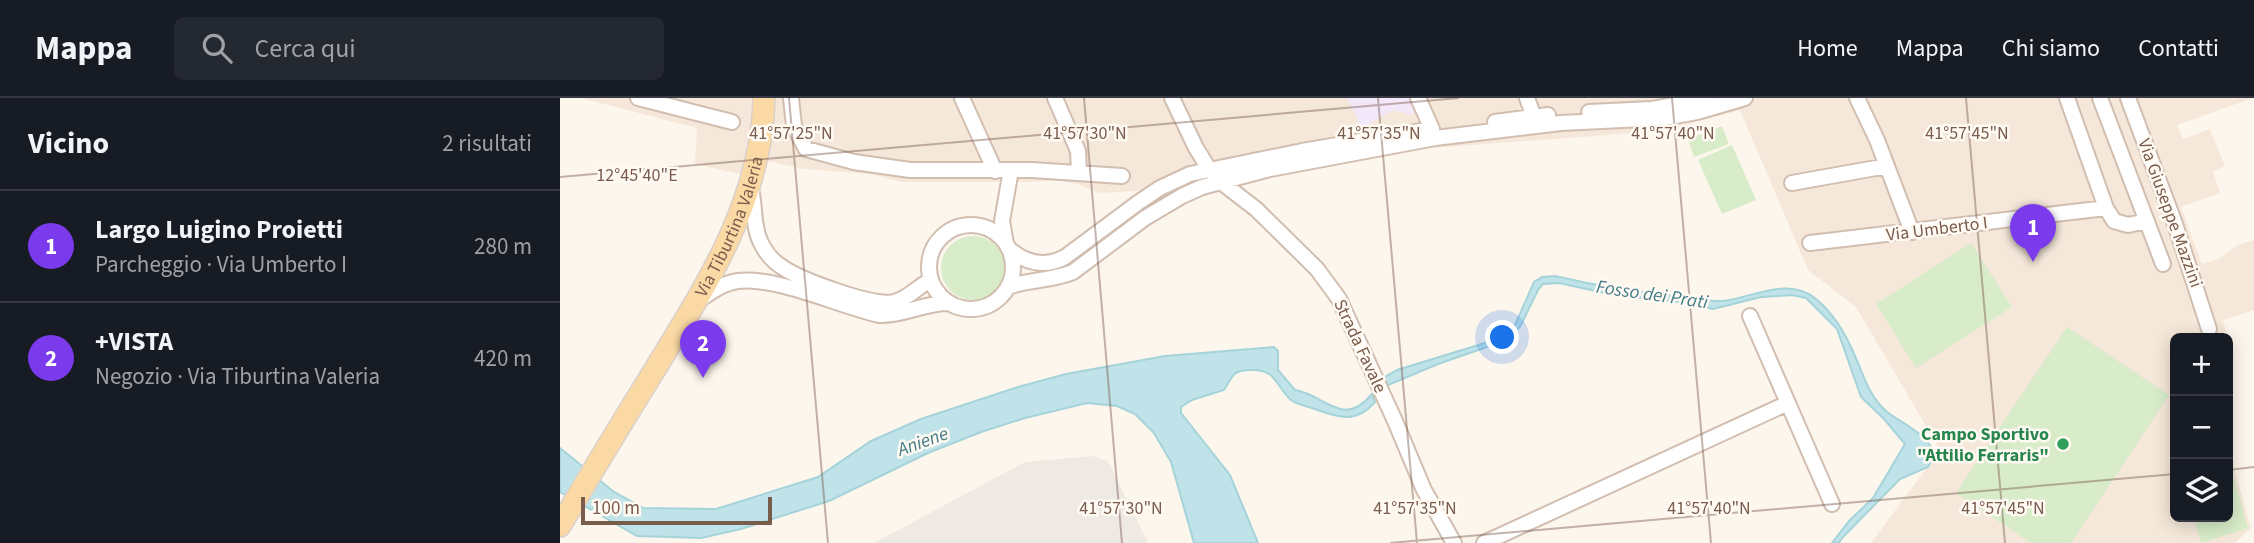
<!DOCTYPE html>
<html lang="it">
<head>
<meta charset="utf-8">
<style>
	body { margin:0; font-family:"Source Sans 3",sans-serif; background:#242831; color:#f1f3f6 }
	.controls { position:absolute; right:21px; bottom:21px; display:grid; overflow:hidden; border-radius:10px; box-shadow:0 4px 18px #0003 }
	.controls button { width:63px; height:63px; display:grid; place-items:center; padding:0; border:0; border-bottom:2px solid #363941; background:#171b24; color:#f1f3f6; font:35px sans-serif }
	.scale { position:absolute; left:21px; bottom:18px; width:191px; box-sizing:border-box; padding-left:7px; border:4px solid #7a5c4d; border-top:0; font-size:19px; line-height:24px; white-space:nowrap; color:#7a5c4d; -webkit-text-stroke:5px #fffaf3; paint-order:stroke }
	.you { position:absolute; left:943px; top:240px; width:24px; height:24px; margin:-18px; border:5px solid #fff; border-radius:50%; background:#1a73e8; box-shadow:0 0 0 10px #1a73e833 }
	.badge { display:grid; place-items:center; width:46px; height:46px; border-radius:50%; background:#7c3aed; color:#fff; font-size:23px; font-weight:700 }
	.pin { position:absolute; translate:-50% -58px; filter:drop-shadow(0 2px 4px #0008) }
	.pin::after { content:''; position:absolute; top:37px; width:24px; height:21px; background:inherit; clip-path:polygon(0 0,100% 0,50% 100%) }
	.list { margin:0; padding:0; list-style:none }
	h2 { display:flex; justify-content:space-between; align-items:center; height:91px; margin:0; padding:0 28px; font-size:30px }
	h2 small { font-size:23px; font-weight:400; color:#9ea1a6 }
	.list li { display:grid; grid-template-columns:46px 1fr auto; gap:21px; align-items:center; box-sizing:border-box; height:112px; padding:0 28px; border-top:2px solid #363941 }
	.list b { display:block; font-size:26px; white-space:nowrap }
	.list p { margin:0; font-size:23px; white-space:nowrap; color:#9ea1a6 }
	.list em { font-size:23px; font-style:normal; color:#9ea1a6 }
	.icon { flex:none; width:38px; height:38px; fill:none; stroke:currentColor; stroke-width:2; stroke-linecap:round; stroke-linejoin:round }
	.map { position:relative; flex:none; width:1694px; height:445px; overflow:hidden }
	header { display:flex; align-items:center; gap:42px; box-sizing:border-box; height:98px; padding:0 35px; background:#171b24; border-bottom:2px solid #363941 }
	header strong { font-size:33px }
	nav { display:flex; gap:38px; margin-inline-start:auto; font-size:24px }
	.search { width:490px; height:63px; background:#242831; display:flex; align-items:center; gap:18px; box-sizing:border-box; padding:0 24px; border-radius:10px; color:#9ea1a6; font-size:26px }
	main { display:flex }
	aside { flex:1; background:#171b24 }
	.map>svg:first-child { display:block }
	.residential { fill:#f5e8da }
	.industrial { fill:#efe9e4 }
	.education { fill:#f3e8fa }
	.green { fill:#d8ecc9 }
	.water { fill:#bfe3e8; stroke:#a5d3da; stroke-width:2 }
	.lines { fill:none; stroke-linecap:round; stroke-linejoin:round }
	.minor-casing { stroke:#d1beb0; stroke-width:18 }
	.primary-casing { stroke:#dad1cd; stroke-width:24 }
	.minor { stroke:#fff; stroke-width:14 }
	.primary { stroke:#fbd9a5; stroke-width:21 }
	.ticks { fill:none; stroke:#7a5c4d; stroke-width:2; stroke-opacity:0.45 }
	.leisure-dot { fill:#2e9e5b; stroke:#fffaf3; stroke-width:2.5 }
	.labels { text-anchor:middle; dominant-baseline:central; stroke-width:5; stroke-linejoin:round; paint-order:stroke }
	.street-label { font-size:18px; fill:#7a5c4d; stroke:#fffaf3 }
	.leisure-label { font-size:18px; font-weight:bold; fill:#27864d; stroke:#fffaf3; text-anchor:end }
	.water-label { font-size:19px; font-style:italic; fill:#437c86; stroke:#fffaf3 }
	.ticks-label { font-size:18px; text-anchor:middle; fill:#7a5c4d; stroke:#fffaf3; stroke-width:5; stroke-linejoin:round; paint-order:stroke }
</style>
</head>
<body>
<header>
<strong>Mappa</strong>
<div class="search"><svg class="icon" aria-label="search" viewBox="0 0 24 24"><circle cx="10" cy="10" r="6"/><path d="M15 15l6 6"/></svg>Cerca qui</div>
<nav><a>Home</a><a>Mappa</a><a>Chi siamo</a><a>Contatti</a></nav>
</header>
<main>
<aside>
<h2>Vicino<small>2 risultati</small></h2>
<ul class="list">
<li><span class="badge">1</span><div><b>Largo Luigino Proietti</b><p>Parcheggio · Via Umberto I</p></div><em>280 m</em></li>
<li><span class="badge">2</span><div><b>+VISTA</b><p>Negozio · Via Tiburtina Valeria</p></div><em>420 m</em></li>
</ul>
</aside>
<div class="map">
<svg width="1694" height="445" viewBox="0 0 1694 445">
	<rect width="100%" height="100%" fill="#fdf6ec"/>
	<!-- residential -->
	<path class="residential" d="M21 0H1693L1617 27 1623 41 1650 31 1665 68 1653 73 1660 95 1621 109 1642 166 1659 161 1678 147 1694 142V212L1663 222 1666 234 1647 240H1615V419H1668V350L1691 430 1675 445H1311L1380 352 1296 209 1248 172 1180 12 1102 33 858 51 675 87 540 95 520 87 498 82 467 84H342L310 76 243 71 190 59 184 77 135 66 137 30Z"/>
	<!-- industrial -->
	<path class="industrial" d="M533 358 548 363 588 445H314L465 364Z"/>
	<!-- education -->
	<path class="education" d="M787 0H849L854 11 852 17 833 12 802 30Z"/>
	<!-- green -->
	<path class="green" d="M1162 28 1169 46 1134 59 1128 41Z
		M1172 47 1196 102 1162 116 1138 62Z
		M381 170a32 32 0 1 1 64 0a32 32 0 1 1-64 0Z
		M1411 145 1452 209 1356 270 1316 206Z
		M1507 229 1609 297 1511 445H1471L1396 395Z
		M1668 360 1688 430 1641 445 1633 419H1668Z"/>
	<!-- water -->
	<path class="water" d="M995 178C1041 189 1080 195 1127 199 1139 200 1151 204 1164 203 1193 199 1230 178 1256 201 1274 216 1286 236 1295 258 1304 278 1309 298 1326 313 1342 327 1386 342 1368 369L1340 381 1282 440 1279 445H1272L1289 423 1313 400 1345 346 1324 321 1301 299 1277 231 1246 200 1232 197 1201 199 1153 211 1129 205 1054 197 999 185 983 186 978 192 960 229 944 243 878 266 826 288 823 280 837 272 938 241 955 227 974 184 982 179Z
		M714 249 718 253V272L735 292C766 297 783 331 812 296L815 304C795 327 777 319 752 310 746 308 736 306 731 302 716 289 717 271 691 272 671 272 673 279 664 292L632 302 621 309V315L670 377 698 445H634L611 364 594 335 575 316 557 308 527 305 465 320 421 334 368 355 269 403 181 431 141 440 77 438 0 394V350L54 394 83 410 156 411 258 379 311 343 361 321 458 289 506 276 605 258Z"/>
	<g class="lines">
		<!-- minor casing -->
		<g class="minor-casing">
			<path id="minor" d="M78 0 172 24
				M231 0 234 28 246 51 294 64 350 72H472L562 78
				M402 0 435 73
				M495 0 518 53 519 74
				M612 0 636 50 649 71 661 84 696 111 757 171 779 201 835 323 864 392 894 445
				M858 0 872 31
				M967 0 974 19
				M1297 0 1317 42 1352 134
				M1507 0 1546 110 1554 123 1568 127 1587 123
				M1540 0 1603 166
				M1568 0 1615 126 1649 231
				M1029 14 1092 11 1151 0
				M935 24 988 17
				M1232 85 1327 68
				M190 87C196 106 192 128 201 145 206 155 214 164 222 169 241 182 313 209 334 204 348 201 358 188 371 182
				M369 169a42 42 0 1 1 84 0a42 42 0 1 1-84 0Z
				M1250 145 1546 110
				M446 146 442 123 451 72
				M448 150C465 165 485 170 505 159L579 104 600 90 630 76 742 53 866 32
				M448 189C470 181 492 183 513 174L585 120 622 98 642 89 710 71 875 40 1001 25 1104 20 1137 14 1185 0
				M139 202C151 194 163 185 178 183 215 178 280 208 319 217 343 218 364 205 388 205
				M1190 218 1272 406
				M924 445 1228 305"/>
		</g>
		<!-- primary casing -->
		<g class="primary-casing">
			<g id="primary">
				<path id="s1" d="M0 428C32 374 64 321 97 268 148 185 202 101 204 0"/>
			</g>
		</g>
		<!-- minor -->
		<use href="#minor" class="minor"/>
		<!-- primary -->
		<use href="#primary" class="primary"/>
	</g>
	<!-- ticks -->
	<path class="ticks" d="M229 0 268 445M524 0 562 445M818 0 857 445M1112 0 1151 445M1406 0 1445 445M0 79 899 0M1668 372 1694 369M830 445 1615 376"/>
	<!-- markers -->
	<circle class="leisure-dot" cx="1503" cy="346" r="7"/>
	<g class="labels">
		<!-- street labels -->
		<g class="street-label">
			<text transform="translate(1610 115) rotate(70)">Via Giuseppe Mazzini</text>
			<text stroke="none"><textPath href="#s1" startOffset="345">Via Tiburtina Valeria</textPath></text>
			<text transform="translate(1377 131) rotate(-7)">Via Umberto I</text>
			<text transform="translate(800 248) rotate(65)">Strada Favale</text>
		</g>
		<!-- leisure labels -->
		<g class="leisure-label">
			<text x="1489" y="336">Campo Sportivo<tspan x="1489" dy="21">"Attilio Ferraris"</tspan></text>
		</g>
		<!-- water labels -->
		<g class="water-label">
			<text transform="translate(1092 197) rotate(8)">Fosso dei Prati</text>
			<text transform="translate(363 344) rotate(-20)">Aniene</text>
		</g>
	</g>
	<g class="ticks-label">
		<text x="231" y="41">41°57'25"N</text>
		<text x="525" y="41">41°57'30"N</text>
		<text x="819" y="41">41°57'35"N</text>
		<text x="1113" y="41">41°57'40"N</text>
		<text x="1407" y="41">41°57'45"N</text>
		<text x="77" y="83">12°45'40"E</text>
		<text x="561" y="416">41°57'30"N</text>
		<text x="855" y="416">41°57'35"N</text>
		<text x="1149" y="416">41°57'40"N</text>
		<text x="1443" y="416">41°57'45"N</text>
	</g>
</svg>
<div class="controls">
<button>+</button>
<button>−</button>
<button><svg class="icon" aria-label="layers" viewBox="0 0 24 24"><path d="M12 4l9 5-9 5-9-5zM3 14l9 5 9-5"/></svg></button>
</div>
<div class="scale">100 m</div>
<div class="you"></div>
<div class="pin badge" style="left:1473px;top:164px">1</div>
<div class="pin badge" style="left:143px;top:280px">2</div>
</div>
</main>
</body>
</html>
